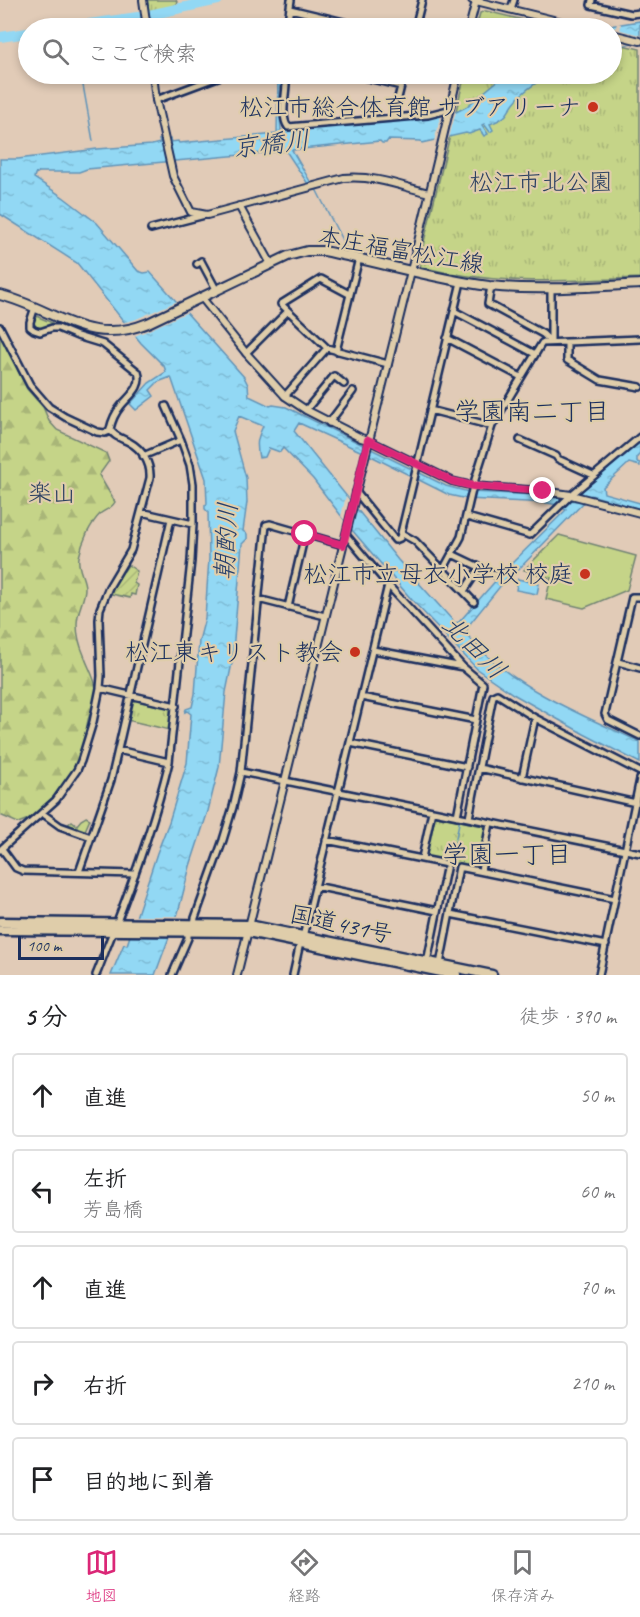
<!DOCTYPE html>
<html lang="ja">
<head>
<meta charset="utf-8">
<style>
	body { margin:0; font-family:Caveat,"Klee One",sans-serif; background:#f6f6f6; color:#202124 }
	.scale { position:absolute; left:18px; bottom:15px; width:86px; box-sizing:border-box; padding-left:6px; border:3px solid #1b2f5e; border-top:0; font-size:16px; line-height:21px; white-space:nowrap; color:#1b2f5e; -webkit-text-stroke:4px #dfcdaa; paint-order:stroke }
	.stop { position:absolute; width:18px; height:18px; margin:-14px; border:4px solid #db2777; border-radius:50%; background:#fff }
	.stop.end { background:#db2777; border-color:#fff; box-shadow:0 2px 6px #0008 }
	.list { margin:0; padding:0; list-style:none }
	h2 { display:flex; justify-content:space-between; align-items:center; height:78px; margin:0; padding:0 24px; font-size:26px }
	h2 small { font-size:20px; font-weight:400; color:#757577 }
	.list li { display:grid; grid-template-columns:39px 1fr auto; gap:18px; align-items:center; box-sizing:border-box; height:84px; margin:0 12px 12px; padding:0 12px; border:2px solid #e0e0e0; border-radius:6px }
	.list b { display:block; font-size:22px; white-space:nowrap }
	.list p { margin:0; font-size:20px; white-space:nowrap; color:#757577 }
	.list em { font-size:20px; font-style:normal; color:#757577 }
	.icon { flex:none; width:33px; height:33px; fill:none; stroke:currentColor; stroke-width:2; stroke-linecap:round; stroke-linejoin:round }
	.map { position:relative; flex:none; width:640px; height:975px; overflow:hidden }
	.search { position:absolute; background:#fff; box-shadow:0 3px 9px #0003; left:18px; right:18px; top:18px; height:66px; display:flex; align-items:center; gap:15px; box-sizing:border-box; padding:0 21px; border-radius:33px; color:#757577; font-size:22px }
	.sheet { height:558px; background:#fff }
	nav { display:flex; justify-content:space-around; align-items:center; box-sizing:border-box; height:84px; border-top:2px solid #e0e0e0; background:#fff; font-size:16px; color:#757577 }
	nav a { display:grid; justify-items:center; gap:3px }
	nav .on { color:#db2777 }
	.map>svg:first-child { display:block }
	.grass { fill:#c5d488; stroke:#708273; stroke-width:1.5 }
	.forest { fill:url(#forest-firs); stroke:#708273; stroke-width:1.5 }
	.park { fill:url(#park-tufts); stroke:#708273; stroke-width:1.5 }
	.garden { fill:url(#garden-furrows); stroke:#708273; stroke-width:1.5 }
	.water { fill:url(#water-ripples); stroke:#6294b8; stroke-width:1.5; fill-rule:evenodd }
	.pier { fill:#e1cbb7 }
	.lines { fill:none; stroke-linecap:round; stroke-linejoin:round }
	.stream { stroke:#6294b8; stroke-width:1.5 }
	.river { stroke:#92d8f4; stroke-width:10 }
	.minor-casing { stroke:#1b2f5e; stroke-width:10 }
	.tertiary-casing { stroke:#1b2f5e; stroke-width:10 }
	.secondary-casing { stroke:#1b2f5e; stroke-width:12 }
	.trunk-casing { stroke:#1b2f5e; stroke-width:13 }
	.minor { stroke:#dfcdaa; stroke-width:5 }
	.tertiary { stroke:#dfcdaa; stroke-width:6 }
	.secondary { stroke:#dfcdaa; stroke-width:8 }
	.trunk { stroke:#dfcdaa; stroke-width:8 }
	.route { stroke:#db2777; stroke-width:8 }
	.poi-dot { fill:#c8321e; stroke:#dfcdaa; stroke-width:2 }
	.labels { text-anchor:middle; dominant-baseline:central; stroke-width:4.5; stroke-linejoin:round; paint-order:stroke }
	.poi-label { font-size:24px; fill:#1b2f5e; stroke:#dfcdaa; text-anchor:end }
	.park-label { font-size:24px; fill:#2c4062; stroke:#dfcdaa }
	.street-label { font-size:24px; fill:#1b2f5e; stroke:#dfcdaa }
	.water-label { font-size:26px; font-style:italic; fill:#27406d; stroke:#dfcdaa }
	.neighbourhood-label { font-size:26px; fill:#1b2f5e; stroke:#dfcdaa }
</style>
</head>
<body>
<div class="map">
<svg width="640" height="975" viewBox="0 0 640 975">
	<defs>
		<pattern id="forest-firs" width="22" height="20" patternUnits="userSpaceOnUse" patternTransform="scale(1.5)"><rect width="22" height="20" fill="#c5d488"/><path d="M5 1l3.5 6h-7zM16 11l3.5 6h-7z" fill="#a9b678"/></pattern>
		<pattern id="park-tufts" width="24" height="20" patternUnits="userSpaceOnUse" patternTransform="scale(1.5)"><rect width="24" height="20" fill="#c5d488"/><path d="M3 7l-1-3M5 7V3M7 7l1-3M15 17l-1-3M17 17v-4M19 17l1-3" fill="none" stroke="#a9b678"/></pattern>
		<pattern id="garden-furrows" width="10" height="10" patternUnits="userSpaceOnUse" patternTransform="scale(1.5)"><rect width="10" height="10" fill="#c5d488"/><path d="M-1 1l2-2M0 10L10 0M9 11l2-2" fill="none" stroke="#a9b678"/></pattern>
		<pattern id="water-ripples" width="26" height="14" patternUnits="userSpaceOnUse" patternTransform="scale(1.5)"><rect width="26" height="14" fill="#92d8f4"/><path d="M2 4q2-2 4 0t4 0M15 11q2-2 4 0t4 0" fill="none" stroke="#7dbad4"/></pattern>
	</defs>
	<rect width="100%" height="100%" fill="#e1cbb7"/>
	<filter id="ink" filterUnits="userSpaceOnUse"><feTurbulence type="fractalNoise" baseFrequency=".0167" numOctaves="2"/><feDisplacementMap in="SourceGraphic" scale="12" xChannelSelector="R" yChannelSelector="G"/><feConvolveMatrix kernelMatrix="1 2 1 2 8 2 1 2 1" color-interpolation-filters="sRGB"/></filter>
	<g filter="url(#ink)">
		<!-- grass -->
		<path class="grass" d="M36 316 62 327C50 324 45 330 37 328L33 321Z
			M559 535 636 556 627 590 584 608 546 599 551 578 524 570Z
			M86 817 90 819 84 833 77 830V826L76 830 66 826 72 821 77 825 81 820Z"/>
		<!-- forest -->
		<path class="forest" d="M0 335 11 351 18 371 27 389 43 407 49 421 57 430 106 453 109 461 99 475 115 502C111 509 106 509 101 513 90 524 82 542 79 557 77 569 85 578 85 588 85 600 77 610 77 624 77 634 80 646 84 655 87 666 95 677 96 689 97 701 91 709 88 720 85 735 84 750 78 764 76 769 72 774 68 779 55 799 41 816 18 823L0 815Z"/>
		<!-- park -->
		<path class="park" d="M147 0H176L177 2 172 9 149 12Z
			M485 11H486L556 28H476L480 13Z
			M618 44 640 49V278C564 281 497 286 421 267L419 262 465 74H612V48Z
			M132 700 173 709 170 730 127 720Z
			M435 815 486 827 479 866 477 868 426 857 425 855 433 817Z"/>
		<!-- garden -->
		<path class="garden" d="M128 565 137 571 134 583 137 585 135 595 131 594 130 598 107 593 120 571H124Z"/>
		<!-- water -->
		<path class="water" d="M640 21V41L612 48V28H597Z
			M278 74H281L279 105 281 131 441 116 456 112 466 107 506 74H550C539 81 527 88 518 98 504 113 513 115 490 124L493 130 490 132 484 124 482 125 488 134 484 136 480 130 469 134 466 133 422 143 421 141 388 140 386 143H382L380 141 292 150 311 183 308 184 286 151 87 169 79 172H39L35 174 34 178 63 197 97 223 138 271 144 273 150 272 244 377 248 385 249 396 270 406 273 405 286 407 446 486 469 492 538 495 576 501 583 490 640 442V454L637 457V462L640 463V466L629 463 603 487 604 493 640 503V509L591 495 514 574 506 579 468 626 466 633C470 639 476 645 481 650 521 691 589 718 640 742V763L584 734 513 694 478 670 412 600 352 530 313 479 285 450 283 448 280 452 269 448 265 457 259 458C256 443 257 439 263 426L239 416 233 431 246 478 247 502 243 531 247 534V539L242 544 232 663 226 692 219 767 208 811 190 866 178 913 155 975H111L124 944 127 945 157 853 169 822 187 763 191 714 187 711 185 712 186 709 192 707 195 694 199 641 205 618 209 558 208 512 205 509V505L207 504 206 479 171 377 158 382 150 390 154 396 136 410 130 404 149 383 166 372 164 366 141 343 77 263 0 214V159H18L97 149 152 145 160 143 159 140 170 139 171 142 178 141 179 143 277 134ZM299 423 371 456 449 495 467 499 547 503 558 505 566 510 507 568 459 622 455 623 398 560 294 431Z
			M518 579 539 584 537 594 516 590Z"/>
		<!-- pier -->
		<path class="pier" d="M617 23 621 24 620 28 621 30 640 35V41L623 45 618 44 615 48H612V28H597L607 26 614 28 616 27Z
			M456 112 449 138 434 141 441 116Z
			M180 300 190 311 147 331 132 337 121 323 134 320Z
			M346 496 357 510 352 530 341 516Z
			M133 916H180L171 937H126Z"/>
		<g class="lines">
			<!-- stream -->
			<path class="stream" d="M73 27V28
				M81 74 93 141
				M316 189 346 248
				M480 719 486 690
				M473 755 480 722
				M461 814 466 789
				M432 956 460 818"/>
			<!-- river -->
			<path class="river" d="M149 15 218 0
				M61 28 138 17
				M0 37 28 33"/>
			<!-- minor casing -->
			<g class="minor-casing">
				<path id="minor" d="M592 0 591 5 631 14 640 13
					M290 9 369 28
					M511 9 514 0
					M287 28 291 0
					M415 28 422 0
					M286 74C288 89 279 115 288 127L428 115 448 110
					M351 74 401 86
					M156 100 226 74
					M393 118 404 74
					M151 229 205 215
					M197 264 201 261 217 291
					M461 282 401 533 415 541 474 602
					M491 286 488 304 543 334 551 342
					M349 294 321 279 281 304 327 348 388 364
					M454 311 535 354
					M0 327 30 385 49 407 65 417 97 432 105 433 110 431
					M447 338 521 377
					M551 342V288
					M567 342V360L600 380 640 387
					M336 351 359 258
					M246 353 288 311
					M285 396 327 348
					M166 406 181 440
					M306 410 334 376 344 384
					M430 410 492 426
					M329 423 353 391
					M520 440 556 456 558 459 593 475
					M356 492 395 540 400 538 401 533
					M141 512 193 524
					M467 517 530 535 571 495 640 437
					M346 535 388 585 462 666
					M452 554 496 575
					M443 570 461 537 473 486 492 426 542 343 640 339
					M464 591 480 567
					M640 597H632L605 714 608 720 640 736
					M258 599 325 616
					M288 607 305 534
					M373 650 463 667 483 684 457 816
					M618 662 640 668
					M100 688 176 706
					M361 697 476 720
					M350 743 467 767
					M118 750 169 762
					M479 768 636 803
					M241 772 640 853
					M522 778 535 718
					M42 813 60 826 91 837
					M469 818 493 696 497 694 535 718 640 772
					M326 840 447 864 427 962
					M2 849 16 868 23 871 135 874
					M0 850 56 800 77 770 81 761 93 722 100 688 101 676 99 620 100 609 109 587 131 550 150 478C151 463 142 449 129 442 121 438 113 436 110 429 112 420 116 412 121 406 130 395 143 387 138 372L103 344 77 336 58 328H52L40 332 34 330 30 327V322L35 307
					M422 858 432 811
					M481 871 490 823
					M79 872 111 780 171 519
					M315 886 437 911
					M450 914 606 945
					M194 925 195 918 223 840 233 807 241 772 266 525 270 524 343 545
					M303 937 388 585
					M440 964 459 867 615 899
					M96 975C102 961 107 946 113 932 135 876 155 820 169 762L191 561 193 524V484L190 465 181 440 143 456
					M172 975 188 938V933
					M293 975 300 943
					M599 975 640 779"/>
			</g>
			<!-- tertiary casing -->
			<g class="tertiary-casing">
				<path id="tertiary" d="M143 0 147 28
					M472 0 586 28
					M469 28 476 1
					M612 34 640 41
					M153 74 156 100 173 176 191 212 207 215 344 178C373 175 401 186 429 193
					M239 206 271 264
					M202 298 246 353 285 396 306 410 361 438 368 440 452 481 473 486 543 491 571 495 640 513
					M237 975 411 271 458 74"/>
			</g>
			<!-- secondary casing -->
			<g class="secondary-casing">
				<path id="secondary" d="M0 295C56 309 87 348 148 323L288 256 307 251H324C379 262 434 279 489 286 539 291 590 287 640 284"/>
			</g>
			<!-- trunk casing -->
			<g class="trunk-casing">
				<path id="trunk" d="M0 922 249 925 492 975
					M0 930 248 932 456 975"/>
			</g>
			<!-- minor -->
			<use href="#minor" class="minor"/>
			<!-- tertiary -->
			<use href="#tertiary" class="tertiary"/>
			<!-- secondary -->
			<use href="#secondary" class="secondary"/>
			<!-- trunk -->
			<use href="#trunk" class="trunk"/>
		</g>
	</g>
	<g class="lines" filter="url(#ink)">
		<!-- route -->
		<path class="route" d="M305 534 343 545 368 440 452 481 473 486 543 491"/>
	</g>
	<!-- markers -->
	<g class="poi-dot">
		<circle cx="593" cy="107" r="6"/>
		<circle cx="585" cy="574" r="6"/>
		<circle cx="355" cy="652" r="6"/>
	</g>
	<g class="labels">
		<!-- poi labels -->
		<g class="poi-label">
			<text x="581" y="107">松江市総合体育館 サブアリーナ</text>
			<text x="573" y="574">松江市立母衣小学校 校庭</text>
			<text x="343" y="652">松江東キリスト教会</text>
		</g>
		<!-- park labels -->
		<g class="park-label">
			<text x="541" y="182">松江市北公園</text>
			<text x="52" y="493">楽山</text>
		</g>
		<!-- street labels -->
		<g class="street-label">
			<text transform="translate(401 250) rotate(10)">本庄福富松江線</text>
			<text transform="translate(341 924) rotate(12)">国道431号</text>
		</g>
		<!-- water labels -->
		<g class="water-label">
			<text transform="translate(271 144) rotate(-6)">京橋川</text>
			<text transform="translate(226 541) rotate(-87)">朝酌川</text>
			<text transform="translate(474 647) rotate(45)">北田川</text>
		</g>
		<!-- neighbourhood labels -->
		<g class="neighbourhood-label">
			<text x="532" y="411">学園南二丁目</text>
			<text x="507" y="854">学園一丁目</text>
		</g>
	</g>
</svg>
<div class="scale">100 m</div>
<div class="stop" style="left:305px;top:534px"></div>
<div class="stop end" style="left:543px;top:491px"></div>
<div class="search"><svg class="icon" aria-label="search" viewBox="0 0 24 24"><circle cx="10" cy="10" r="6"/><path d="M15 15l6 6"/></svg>ここで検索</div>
</div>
<section class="sheet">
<h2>5 分<small>徒歩 · 390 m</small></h2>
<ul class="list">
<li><svg class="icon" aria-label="ahead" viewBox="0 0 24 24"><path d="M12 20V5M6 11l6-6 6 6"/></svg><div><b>直進</b></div><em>50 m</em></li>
<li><svg class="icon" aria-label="left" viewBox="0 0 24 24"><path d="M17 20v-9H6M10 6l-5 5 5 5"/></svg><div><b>左折</b><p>芳島橋</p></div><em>60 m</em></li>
<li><svg class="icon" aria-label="ahead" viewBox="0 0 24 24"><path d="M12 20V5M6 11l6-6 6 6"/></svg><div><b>直進</b></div><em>70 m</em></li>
<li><svg class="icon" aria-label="right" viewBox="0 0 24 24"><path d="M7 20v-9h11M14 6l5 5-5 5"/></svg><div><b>右折</b></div><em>210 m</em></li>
<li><svg class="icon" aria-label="arrive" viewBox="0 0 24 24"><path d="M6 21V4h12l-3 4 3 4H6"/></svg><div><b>目的地に到着</b></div></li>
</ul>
</section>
<nav>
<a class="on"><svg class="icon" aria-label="map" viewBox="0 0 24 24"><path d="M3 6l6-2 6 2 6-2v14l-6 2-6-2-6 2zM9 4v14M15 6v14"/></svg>地図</a>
<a><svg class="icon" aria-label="directions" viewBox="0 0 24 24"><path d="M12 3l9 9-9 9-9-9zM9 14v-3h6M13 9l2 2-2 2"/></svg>経路</a>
<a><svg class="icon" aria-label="saved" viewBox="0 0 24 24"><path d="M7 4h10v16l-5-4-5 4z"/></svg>保存済み</a>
</nav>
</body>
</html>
